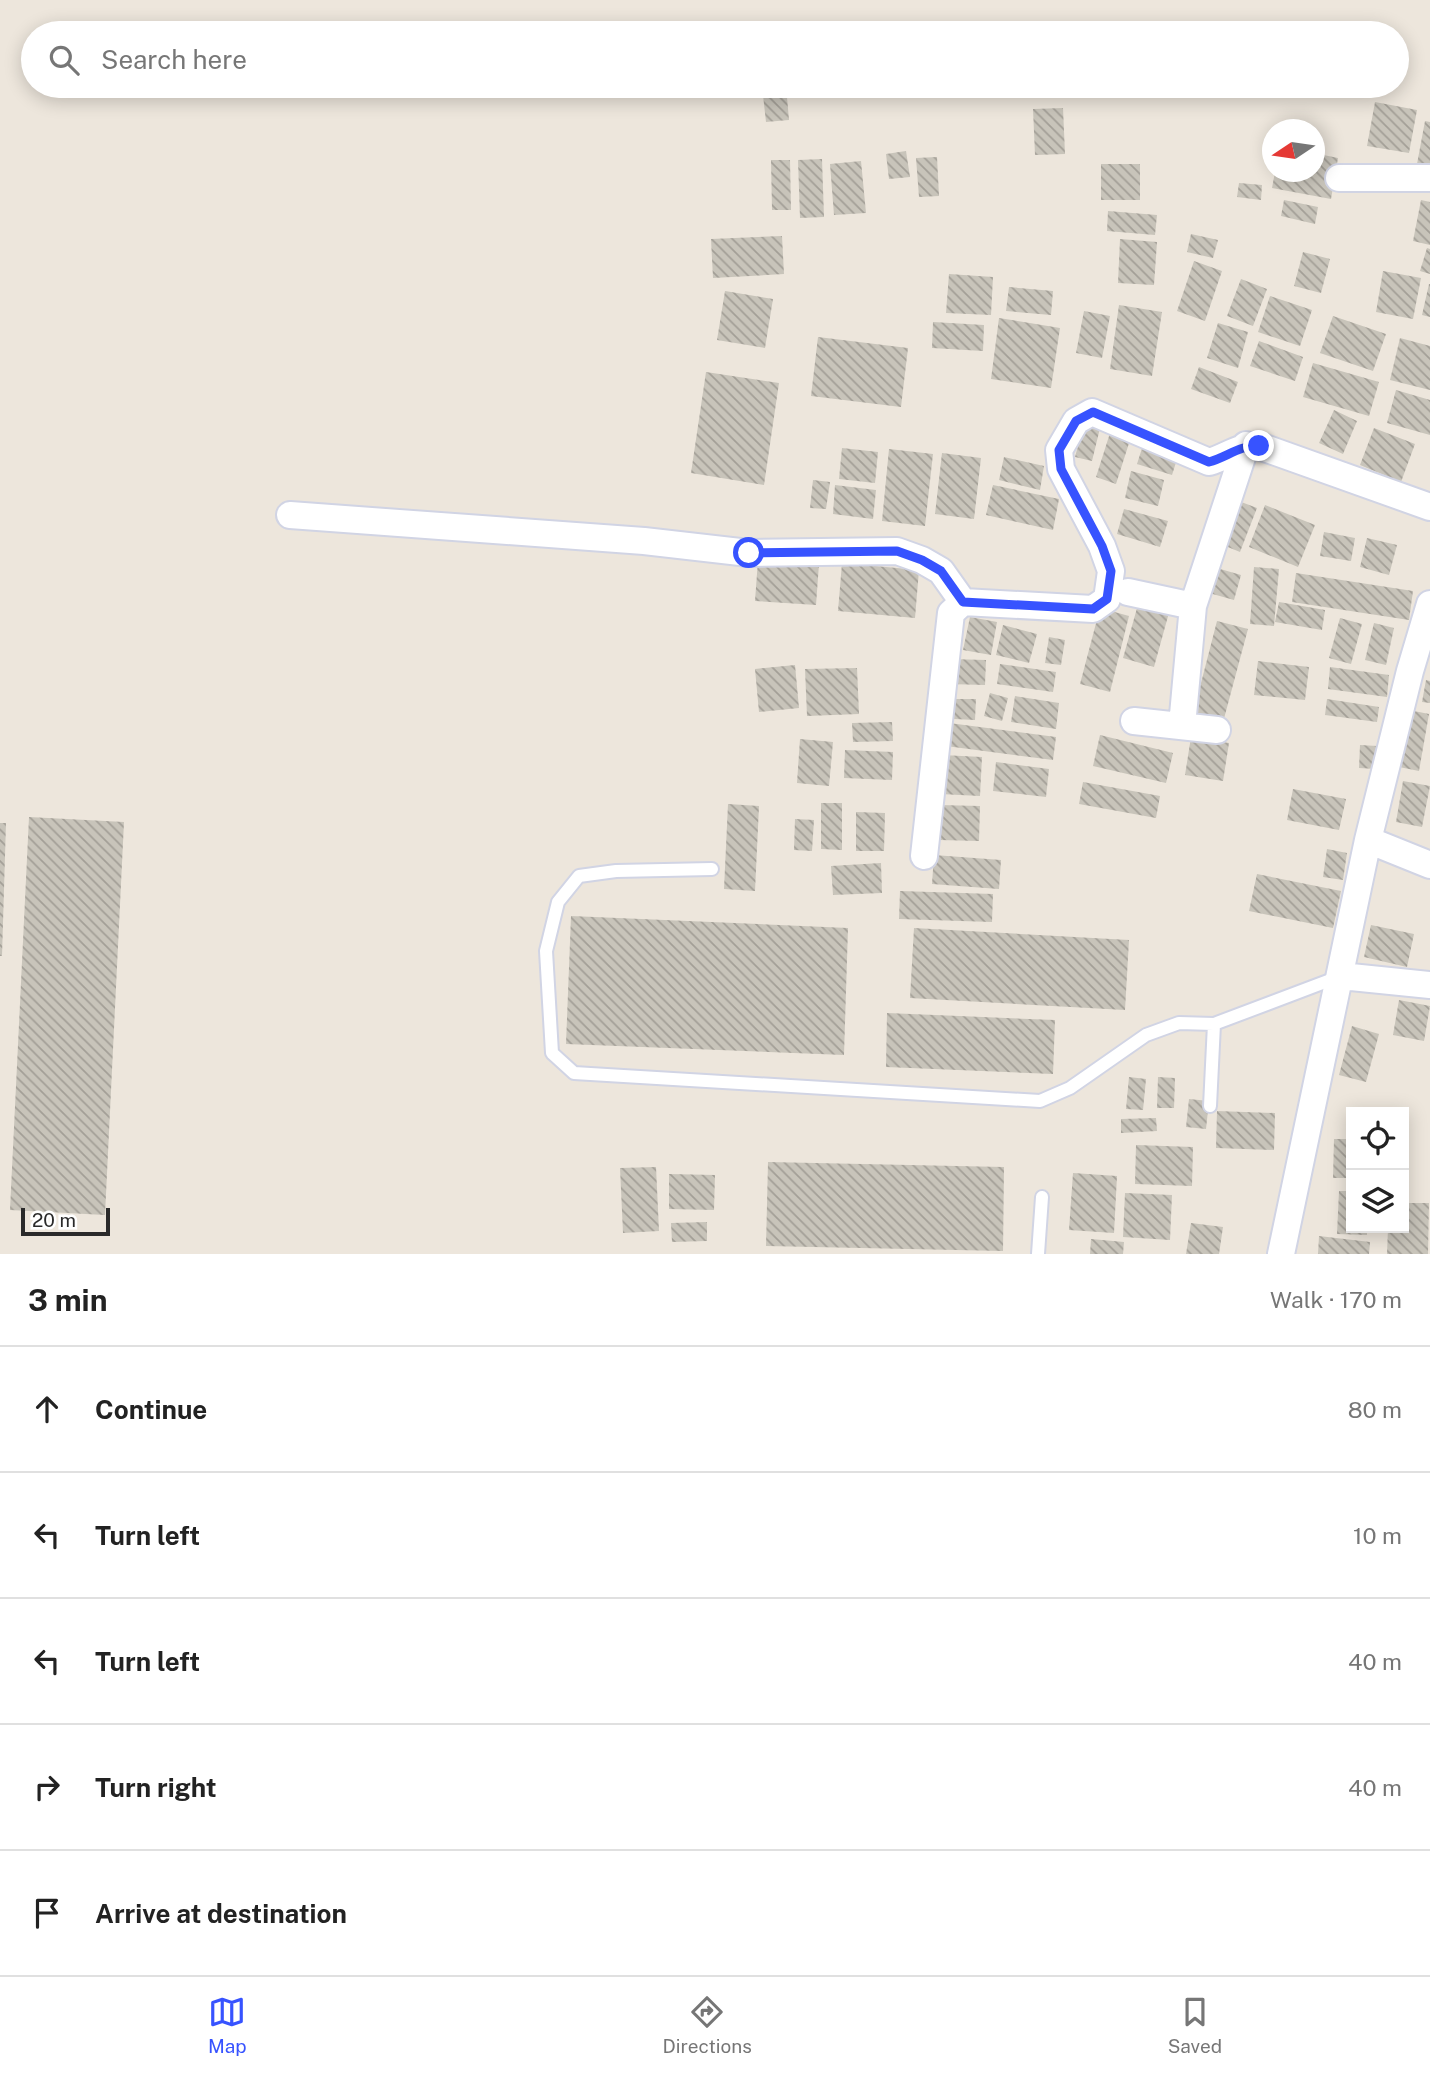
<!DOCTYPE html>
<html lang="en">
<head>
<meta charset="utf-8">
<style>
	body { margin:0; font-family:"Public Sans",sans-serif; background:#f6f6f6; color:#222 }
	.controls { position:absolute; right:21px; bottom:21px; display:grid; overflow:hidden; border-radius:0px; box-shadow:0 4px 18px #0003 }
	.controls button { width:63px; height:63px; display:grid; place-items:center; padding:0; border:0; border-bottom:2px solid #e0e0e0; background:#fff; color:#222; font:35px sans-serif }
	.compass { position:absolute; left:1262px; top:119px; width:63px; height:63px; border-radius:50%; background:#fff; box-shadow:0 4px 18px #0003; rotate:257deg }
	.scale { position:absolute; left:21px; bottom:18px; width:89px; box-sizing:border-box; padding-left:7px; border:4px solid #2a2a2a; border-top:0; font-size:19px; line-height:24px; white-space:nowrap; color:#2a2a2a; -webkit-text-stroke:5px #fff; paint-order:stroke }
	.stop { position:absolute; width:21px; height:21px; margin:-16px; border:5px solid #3753ff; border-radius:50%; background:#fff }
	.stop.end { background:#3753ff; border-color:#fff; box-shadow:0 2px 7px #0008 }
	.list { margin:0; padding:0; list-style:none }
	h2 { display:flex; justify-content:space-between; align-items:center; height:91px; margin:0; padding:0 28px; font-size:30px }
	h2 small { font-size:23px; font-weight:400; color:#767676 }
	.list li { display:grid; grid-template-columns:46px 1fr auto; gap:21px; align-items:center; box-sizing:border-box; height:126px; padding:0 28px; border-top:2px solid #e0e0e0 }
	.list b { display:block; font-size:26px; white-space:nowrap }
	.list em { font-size:23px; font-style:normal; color:#767676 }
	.icon { flex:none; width:38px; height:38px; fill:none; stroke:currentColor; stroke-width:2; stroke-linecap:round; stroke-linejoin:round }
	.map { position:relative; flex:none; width:1430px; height:1254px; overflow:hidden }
	.search { position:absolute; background:#fff; box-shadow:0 4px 18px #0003; left:21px; right:21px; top:21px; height:77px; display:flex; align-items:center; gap:18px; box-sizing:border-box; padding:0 24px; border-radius:38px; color:#767676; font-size:26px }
	.sheet { height:721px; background:#fff }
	nav { display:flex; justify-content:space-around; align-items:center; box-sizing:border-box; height:98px; border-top:2px solid #e0e0e0; background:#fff; font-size:19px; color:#767676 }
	nav a { display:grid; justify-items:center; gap:4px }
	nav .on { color:#3753ff }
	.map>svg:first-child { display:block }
	.building { fill:url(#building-back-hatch) }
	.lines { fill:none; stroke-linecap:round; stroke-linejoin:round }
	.lane-casing { stroke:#d1d4e4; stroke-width:16 }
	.street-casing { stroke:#d1d4e4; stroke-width:30 }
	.lane { stroke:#fff; stroke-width:12 }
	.street { stroke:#fff; stroke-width:26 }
	.route { stroke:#3753ff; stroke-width:9 }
</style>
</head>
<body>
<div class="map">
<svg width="1430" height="1254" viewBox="0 0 1430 1254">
	<defs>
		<pattern id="building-back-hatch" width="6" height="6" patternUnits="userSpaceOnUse" patternTransform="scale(1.75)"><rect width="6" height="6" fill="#c8c4ba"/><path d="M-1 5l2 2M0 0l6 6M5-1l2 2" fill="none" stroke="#a39f97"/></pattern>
	</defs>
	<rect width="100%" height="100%" fill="#ede6dc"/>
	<!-- building -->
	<path class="building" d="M762 86H786L789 120 766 122Z
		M1032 86H1071V97L1032 96Z
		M1079 86H1110L1111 93 1079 95Z
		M1127 86H1149V95L1126 94Z
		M1375 102 1417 110 1409 153 1367 146Z
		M1063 108 1065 154 1035 155 1033 109Z
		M1425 121 1430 122V167L1417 164Z
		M906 151 910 177 889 179 886 154Z
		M1314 153 1338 158 1331 199 1272 188 1275 172H1314Z
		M937 157 939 196 919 197 916 158Z
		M822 159 824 217 800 218 798 160Z
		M771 160H790L791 210H772Z
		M861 161 866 213 834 215 830 164Z
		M1101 164H1140V200H1101Z
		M1239 183 1262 185 1261 200 1237 197Z
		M1284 200 1318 207 1315 224 1281 216Z
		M1421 200 1430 202V245L1413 241Z
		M1108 211 1157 215 1155 235 1107 231Z
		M1191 234 1218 240 1213 258 1187 252Z
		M782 236 784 274 713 278 711 239Z
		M1120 239 1157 242 1154 285 1118 283Z
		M1427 248 1430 249V274L1420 271Z
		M1303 252 1330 259 1321 293 1294 286Z
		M1194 261 1222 271 1205 321 1177 311Z
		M1383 271 1421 278 1413 319 1376 312Z
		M949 274 993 277 991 315 946 313Z
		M1241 279 1267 289 1253 326 1227 316Z
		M1429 284H1430V317L1422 315Z
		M1009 287 1053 291 1051 315 1006 311Z
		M725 291 773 299 765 348 717 340Z
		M1270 296 1312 310 1300 346 1258 332Z
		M1119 305 1162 312 1152 376 1110 369Z
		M1084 311 1110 316 1102 358 1076 353Z
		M1333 316 1386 334 1373 371 1320 353Z
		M999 318 1060 328 1051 388 991 379Z
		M933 322 984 325 983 351 932 348Z
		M1218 323 1248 332 1238 368 1207 358Z
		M818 337 908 348 901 407 811 396Z
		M1400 338 1430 346V390L1390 380Z
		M1259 341 1303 357 1295 381 1250 366Z
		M1313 363 1379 382 1369 416 1303 397Z
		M1199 367 1238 382 1230 403 1191 389Z
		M706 372 779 383 764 485 691 473Z
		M1396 390 1430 400V435L1387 423Z
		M1334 410 1357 421 1343 454 1319 443Z
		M1085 420 1101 424 1092 461 1075 457Z
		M1374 428 1415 444 1401 482 1360 465Z
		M1110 433 1130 440 1116 484 1096 477Z
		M1144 442 1179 453 1172 475 1137 464Z
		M842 448 878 452 875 483 839 479Z
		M889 449 933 454 925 526 882 521Z
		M942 453 981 458 974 519 935 514Z
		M1004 457 1044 466 1040 490 999 480Z
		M1131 471 1164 480 1158 506 1125 498Z
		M813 480 830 482 826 509 810 508Z
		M835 485 876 490 873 519 833 514Z
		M993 485 1059 499 1053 530 986 515Z
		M1236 500 1257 508 1240 552 1218 543Z
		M1265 505 1315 525 1298 567 1249 547Z
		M1124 509 1168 521 1160 547 1117 534Z
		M1324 532 1355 538 1351 561 1320 556Z
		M1367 538 1397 545 1389 575 1360 567Z
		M758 560 819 564 816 605 755 601Z
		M842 563 919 570 915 618 838 611Z
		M1210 566 1241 575 1234 600 1202 591Z
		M1254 567 1279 569 1274 626 1250 624Z
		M1296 573 1413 591 1409 620 1292 602Z
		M1139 601 1170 609 1154 667 1123 658Z
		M1279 602 1325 610 1322 630 1275 622Z
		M1100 608 1129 616 1110 692 1080 684Z
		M970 617 997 622 991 655 963 650Z
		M1340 618 1362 624 1351 664 1329 658Z
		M1217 621 1248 629 1222 726 1192 718Z
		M1374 623 1394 628 1386 665 1365 660Z
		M1003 625 1037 634 1029 663 996 655Z
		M1049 637 1065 640 1061 665 1045 663Z
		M949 659 986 660 985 685 948 684Z
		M1258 661 1309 667 1305 700 1254 695Z
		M1000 664 1056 672 1053 692 997 684Z
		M795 665 799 708 759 712 755 669Z
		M1330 667 1389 675 1387 697 1328 689Z
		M857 668 859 714 807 716 805 669Z
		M1426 680 1430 681V703L1422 702Z
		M990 693 1008 698 1002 721 984 716Z
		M1015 696 1059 703 1056 729 1011 722Z
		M954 699H976L975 720 954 719Z
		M1327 699 1379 707 1377 722 1325 715Z
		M1409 710 1429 714 1419 771 1399 767Z
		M892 722 893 741 853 742 852 723Z
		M949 723 1056 737 1053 760 946 746Z
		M1100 735 1173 753 1166 783 1093 766Z
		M1191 737 1229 743 1223 781 1185 775Z
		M800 739 833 742 829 786 797 783Z
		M1360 745 1377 746 1376 769 1359 768Z
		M845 750 893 752 892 780 844 778Z
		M942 755 982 757 980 796 940 794Z
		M996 762 1049 769 1046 797 993 791Z
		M1403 781 1430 786 1422 827 1396 822Z
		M1083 782 1160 796 1156 818 1079 804Z
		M1293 789 1346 799 1339 830 1287 820Z
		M821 803H842V850L821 849Z
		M728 804 759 806 755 891 724 889Z
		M939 805 980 806 979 841 939 840Z
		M856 812 885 813 884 851H856Z
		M29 817 124 822 105 1215 10 1210Z
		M795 819 814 820 812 851 794 850Z
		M0 823H6L2 956H0Z
		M1327 849 1347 853 1343 880 1323 877Z
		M934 855 1001 860 999 889 932 884Z
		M881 863 882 893 833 895 831 866Z
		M1257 874 1341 891 1333 928 1249 911Z
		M900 891 993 894 992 922 899 919Z
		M571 916 848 928 844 1055 566 1044Z
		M1371 925 1414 934 1407 967 1364 957Z
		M914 928 1129 940 1125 1010 910 998Z
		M1399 1000 1430 1006 1424 1041 1393 1035Z
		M887 1013 1055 1020 1053 1074 886 1067Z
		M1352 1026 1379 1034 1366 1082 1339 1075Z
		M1129 1077 1146 1079 1143 1110 1126 1109Z
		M1158 1077 1175 1078 1174 1108H1157Z
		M1189 1099 1209 1101 1206 1129 1186 1127Z
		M1217 1111 1275 1113 1274 1150 1216 1148Z
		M1156 1118 1157 1131 1121 1133V1119Z
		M1334 1139H1351V1178H1333Z
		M1136 1145 1193 1147 1192 1186 1135 1184Z
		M768 1162 1004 1167 1003 1251 766 1246Z
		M656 1167 659 1231 623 1233 620 1168Z
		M1073 1173 1117 1176 1114 1233 1069 1230Z
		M669 1174 715 1175 714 1210 669 1209Z
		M1339 1191H1351V1228H1367V1235L1337 1234Z
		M1125 1193 1172 1195 1170 1240 1123 1237Z
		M1404 1203H1429L1428 1254H1387L1388 1228H1404Z
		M707 1222V1241L672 1242 671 1223Z
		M1191 1223 1223 1227 1219 1254H1186Z
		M1319 1236 1370 1242 1369 1254H1318Z
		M1091 1239 1124 1242 1123 1254H1090Z"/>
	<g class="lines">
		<!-- lane casing -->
		<g class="lane-casing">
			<path id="lane" d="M712 869 616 871 579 876 558 902 546 951 552 1053 574 1073 1040 1101 1070 1088 1146 1035 1179 1023 1214 1024 1341 976
				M1210 1106 1214 1024
				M1038 1254 1042 1197"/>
		</g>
		<!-- street casing -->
		<g class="street-casing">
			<path id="street" d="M1339 178H1430
				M290 515 644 541 749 553 897 551 922 560 941 571 963 602
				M1128 592 1193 606
				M1134 721 1217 730
				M1182 726 1193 606 1246 445
				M1368 840 1430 865
				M924 856 951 613 963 602 1093 609 1107 599 1111 571 1102 546 1061 469 1059 450 1076 421 1092 412 1209 462C1227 457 1240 445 1259 446L1430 507
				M1341 976 1430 985
				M1281 1254 1368 840 1410 671 1430 604"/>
		</g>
		<!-- lane -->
		<use href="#lane" class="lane"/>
		<!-- street -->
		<use href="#street" class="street"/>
	</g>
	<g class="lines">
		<!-- route -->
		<path class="route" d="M749 553 897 551 922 560 941 571 963 602 1093 609 1107 599 1111 571 1102 546 1061 469 1059 450 1076 421 1093 412 1209 462C1227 457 1240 445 1259 446"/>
	</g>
</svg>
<div class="controls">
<button><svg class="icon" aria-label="locate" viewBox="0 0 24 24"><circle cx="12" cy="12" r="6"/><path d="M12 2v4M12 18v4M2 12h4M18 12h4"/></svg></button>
<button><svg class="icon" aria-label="layers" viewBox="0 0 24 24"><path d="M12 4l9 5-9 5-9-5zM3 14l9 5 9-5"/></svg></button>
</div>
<svg class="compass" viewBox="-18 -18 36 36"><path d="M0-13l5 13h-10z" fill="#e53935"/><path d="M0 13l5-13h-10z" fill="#767676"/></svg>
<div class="scale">20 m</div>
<div class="stop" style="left:749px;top:553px"></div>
<div class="stop end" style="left:1259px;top:446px"></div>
<div class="search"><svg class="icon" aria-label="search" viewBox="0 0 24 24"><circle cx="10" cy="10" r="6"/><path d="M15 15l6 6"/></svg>Search here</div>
</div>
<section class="sheet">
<h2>3 min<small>Walk · 170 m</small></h2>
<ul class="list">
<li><svg class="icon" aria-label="ahead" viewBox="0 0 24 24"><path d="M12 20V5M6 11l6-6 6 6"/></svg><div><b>Continue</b></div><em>80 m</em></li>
<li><svg class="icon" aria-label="left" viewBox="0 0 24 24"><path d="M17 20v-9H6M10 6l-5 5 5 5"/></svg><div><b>Turn left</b></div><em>10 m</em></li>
<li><svg class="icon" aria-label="left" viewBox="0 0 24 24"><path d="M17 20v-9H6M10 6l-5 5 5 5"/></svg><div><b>Turn left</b></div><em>40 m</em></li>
<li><svg class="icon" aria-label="right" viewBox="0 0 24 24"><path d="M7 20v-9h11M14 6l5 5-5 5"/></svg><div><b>Turn right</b></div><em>40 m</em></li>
<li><svg class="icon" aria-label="arrive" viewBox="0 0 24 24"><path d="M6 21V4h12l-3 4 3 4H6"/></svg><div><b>Arrive at destination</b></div></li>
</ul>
</section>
<nav>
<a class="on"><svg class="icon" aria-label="map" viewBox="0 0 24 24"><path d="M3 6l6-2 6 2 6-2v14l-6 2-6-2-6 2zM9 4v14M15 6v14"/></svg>Map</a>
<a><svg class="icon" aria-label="directions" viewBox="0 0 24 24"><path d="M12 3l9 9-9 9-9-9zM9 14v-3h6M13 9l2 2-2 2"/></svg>Directions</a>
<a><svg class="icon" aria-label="saved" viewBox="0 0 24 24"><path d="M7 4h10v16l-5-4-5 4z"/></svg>Saved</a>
</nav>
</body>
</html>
